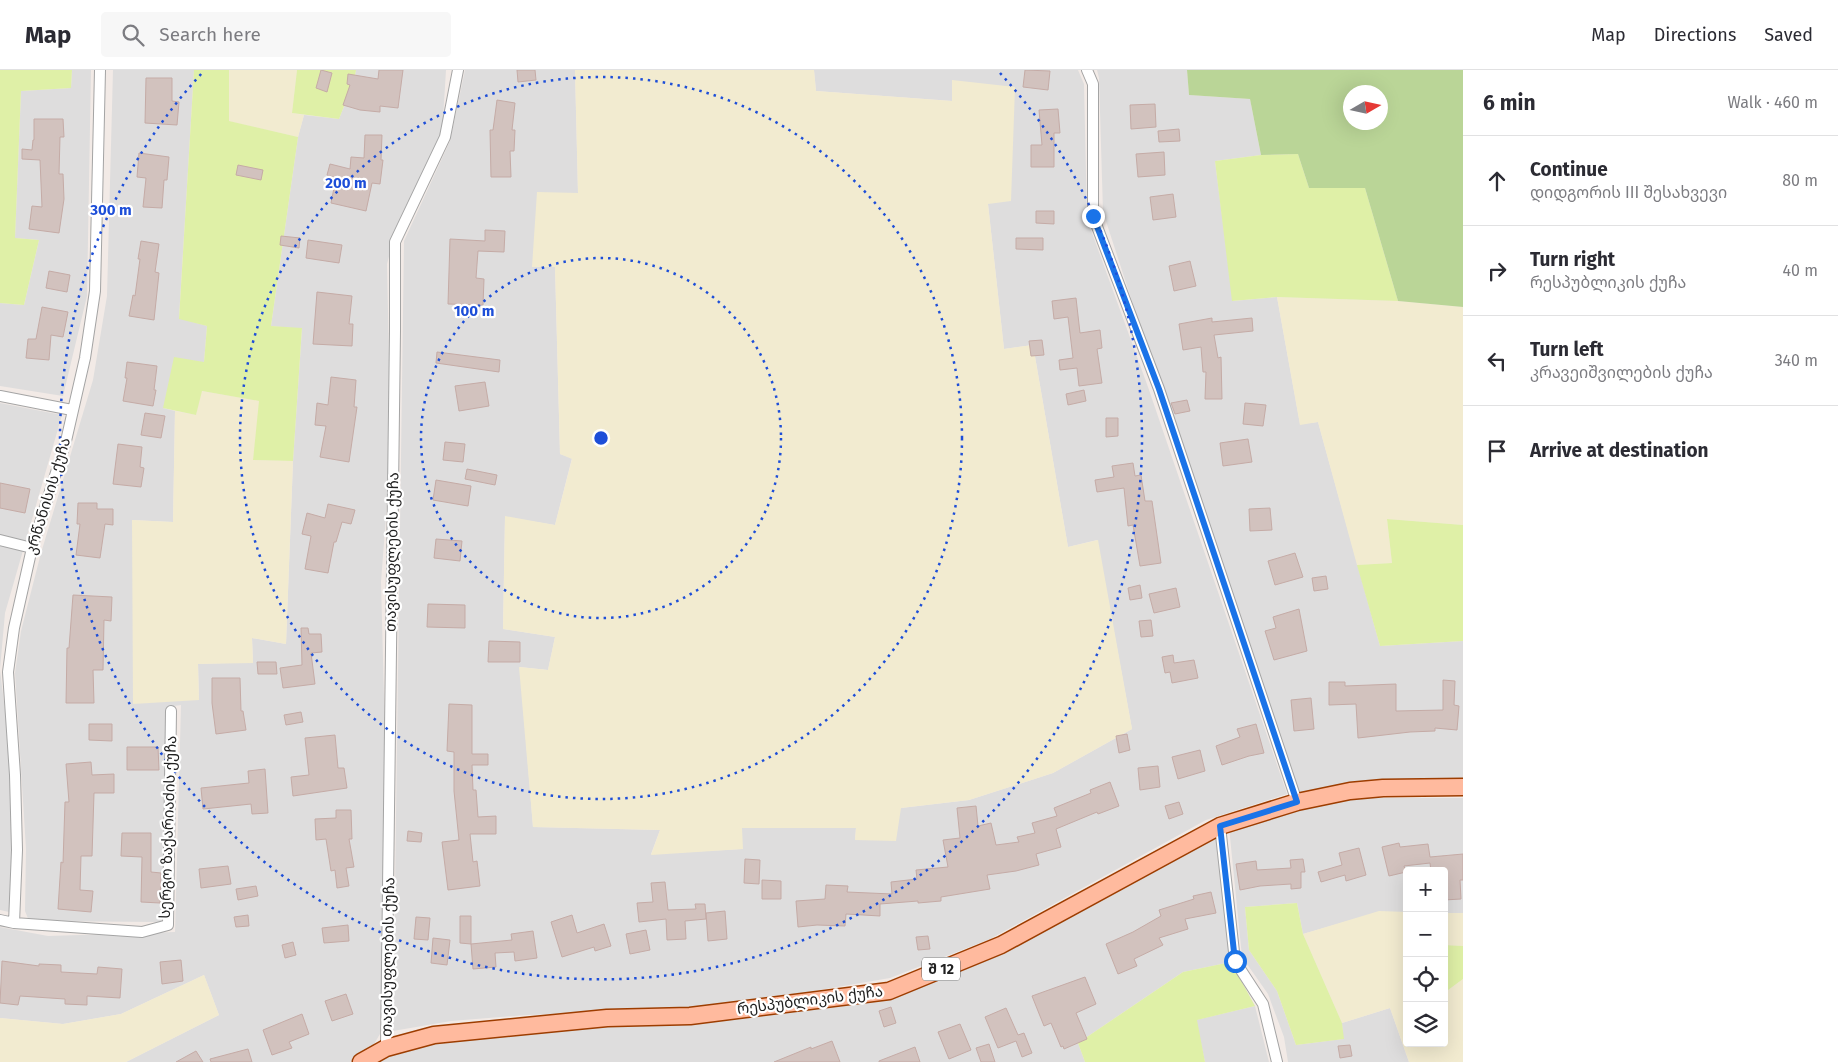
<!DOCTYPE html>
<html lang="en">
<head>
<meta charset="utf-8">
<style>
	body { margin:0; font-family:"Fira Sans","Noto Sans Georgian",sans-serif; background:#f7f7f7; color:#2b2b33 }
	.controls { position:absolute; right:15px; bottom:15px; display:grid; overflow:hidden; border-radius:5px; box-shadow:0 5px 20px #0002 }
	.controls button { width:45px; height:45px; display:grid; place-items:center; padding:0; border:0; border-bottom:1px solid #e1e1e2; background:#fff; color:#2b2b33; font:25px sans-serif }
	.compass { position:absolute; left:1343px; top:15px; width:45px; height:45px; border-radius:50%; background:#fff; box-shadow:0 5px 20px #0002; rotate:81deg }
	.stop { position:absolute; width:15px; height:15px; margin:-11px; border:4px solid #1a73e8; border-radius:50%; background:#fff }
	.stop.end { background:#1a73e8; border-color:#fff; box-shadow:0 1px 5px #0008 }
	.list { margin:0; padding:0; list-style:none }
	h2 { display:flex; justify-content:space-between; align-items:center; height:65px; margin:0; padding:0 20px; font-size:21px }
	h2 small { font-size:16px; font-weight:400; color:#7c7c81 }
	.list li { display:grid; grid-template-columns:32px 1fr auto; gap:15px; align-items:center; box-sizing:border-box; height:90px; padding:0 20px; border-top:1px solid #e1e1e2 }
	.list b { display:block; font-size:19px; white-space:nowrap }
	.list p { margin:0; font-size:16px; white-space:nowrap; color:#7c7c81 }
	.list em { font-size:16px; font-style:normal; color:#7c7c81 }
	.icon { flex:none; width:28px; height:28px; fill:none; stroke:currentColor; stroke-width:2; stroke-linecap:round; stroke-linejoin:round }
	.map { position:relative; flex:none; width:1463px; height:992px; overflow:hidden }
	header { display:flex; align-items:center; gap:30px; box-sizing:border-box; height:70px; padding:0 25px; background:#fff; border-bottom:1px solid #e1e1e2 }
	header strong { font-size:24px }
	nav { display:flex; gap:28px; margin-inline-start:auto; font-size:18px }
	.search { width:350px; height:45px; background:#f7f7f7; display:flex; align-items:center; gap:12px; box-sizing:border-box; padding:0 18px; border-radius:5px; color:#7c7c81; font-size:19px }
	main { display:flex }
	aside { flex:1; background:#fff }
	.map>svg:first-child { display:block }
	.residential { fill:#dedddd }
	.farmland { fill:#f2ebd0 }
	.grass { fill:#dff0a7 }
	.forest { fill:#bad597; fill-rule:evenodd }
	.building { fill:#d2c2be; stroke:#c5aba6 }
	.lines { fill:none; stroke-linecap:round; stroke-linejoin:round }
	.minor-casing { stroke:#a4a4a4; stroke-width:12 }
	.primary-casing { stroke:#9d3d00; stroke-width:19 }
	.minor { stroke:#fff; stroke-width:10 }
	.primary { stroke:#ffba9e; stroke-width:16 }
	.route { stroke:#1a73e8; stroke-width:6 }
	.ring { fill:none; stroke:#1d4ed8; stroke-width:2.5; stroke-dasharray:2.5 5 }
	.labels { text-anchor:middle; dominant-baseline:central; stroke-width:4.5; stroke-linejoin:round; paint-order:stroke }
	.shield { fill:#fff; stroke:#636363; stroke-width:1 }
	.shield-label { font-size:14px; font-weight:bold; fill:#202020 }
	.street-label { font-size:15px; fill:#202020; stroke:#fff }
	.centre { fill:#1d4ed8; stroke:#fff; stroke-width:2.5 }
	.ring-label { font-size:15px; text-anchor:middle; font-weight:bold; fill:#1d4ed8; stroke:#fff; stroke-width:4.5; stroke-linejoin:round; paint-order:stroke }
</style>
</head>
<body>
<header>
<strong>Map</strong>
<div class="search"><svg class="icon" aria-label="search" viewBox="0 0 24 24"><circle cx="10" cy="10" r="6"/><path d="M15 15l6 6"/></svg>Search here</div>
<nav><a>Map</a><a>Directions</a><a>Saved</a></nav>
</header>
<main>
<div class="map">
<svg width="1463" height="992" viewBox="0 0 1463 992">
	<rect width="100%" height="100%" fill="#f2eae6"/>
	<!-- residential -->
	<path class="residential" d="M72 0H91L87 226 63 326 0 316V233L24 235 39 170 15 168 21 21 71 18Z
		M113 0H194L179 248 207 256 204 292 163 338 175 341 173 452 132 450 199 630 198 594 253 592 252 568 286 574 293 391 302 259 271 256 298 67 304 45 339 49 354 11 356 0H446L442 65 397 156 387 194 391 380 381 512 387 741 380 964 371 979 350 992H126L219 945 204 905 121 944 63 954 0 948V857L48 866 175 862 181 635 167 637 165 843 162 852 29 851 25 841 26 779 15 603 21 561 41 483 93 310 107 226Z
		M465 0H575L578 123 532 196 555 197 560 384 572 388 555 455 505 447 503 559 555 567 548 600 520 597 533 757 660 760 651 784 742 779 741 758H856L855 770 901 738 969 730 1053 703 1132 659 1097 470 1068 477 1033 275 1004 279 988 134 952 10V31L816 21 814 0H1078L1084 14 1087 149 1148 317 1287 724 1206 750 990 869 890 908 808 922 674 940 527 945 451 951 393 961 404 171 450 71Z
		M1097 0H1187L1189 25 1250 29 1261 85 1215 91 1233 231 1277 227 1300 354 1318 352 1380 576 1463 571V712H1351L1298 723 1153 296 1103 142 1099 8Z
		M0 333 62 345 5 543 0 599Z
		M0 600 9 673 13 818 9 842 0 840Z
		M1349 728H1463V843H1444V801H1407V842H1379L1303 864 1297 833 1245 837 1249 880 1277 921 1296 975 1343 969 1342 953 1390 938 1409 992H1288L1284 967 1268 924 1242 887 1229 757 1304 737Z
		M1215 763 1231 892 1183 902 1078 973 1085 992H379L395 983 457 969 893 926 978 894 1118 821Z
		M1255 936 1269 992H1205L1196 950Z"/>
	<!-- farmland -->
	<path class="farmland" d="M229 0H297L292 43 304 45 298 67 228 51Z
		M575 0H814L816 21 952 31V10L1015 17 1011 131 988 134 1004 279 1033 275 1068 477 1098 470 1132 659 1053 703 969 730 901 738 896 771 855 770 856 758H742L743 779 651 785 660 760 533 757 519 597 548 600 555 567 503 559 505 446 555 455 572 389 560 384 555 197H532L537 122 578 123Z
		M1277 227 1398 231 1463 237V455L1387 449 1392 493 1357 495 1318 352 1300 355Z
		M201 321 260 331 253 390 293 391 286 574 252 568 253 593 198 594 199 630 133 634 132 450 173 452 175 341 196 345Z
		M1379 841 1407 842V874H1405L1407 973H1444V923L1463 909V992H1409L1390 938 1342 953 1303 864Z
		M1444 843H1463V876L1444 875Z
		M204 905 219 945 126 992H0V948L63 954 121 944Z"/>
	<!-- grass -->
	<path class="grass" d="M0 0H72L71 18 21 21 15 168 39 170 24 235 0 233Z
		M194 0H229V51L298 67 271 256 302 258 293 391 253 390 259 331 202 321 196 345 163 338 174 287 204 292 207 256 179 249Z
		M297 0H356L354 11 339 49 292 43Z
		M1298 84 1309 118H1365L1398 231 1277 227 1232 231 1215 91 1261 85Z
		M1387 449 1463 455V571L1380 576 1357 495 1392 493Z
		M1297 833 1303 864 1342 953 1344 969 1296 975 1277 921 1249 880 1245 837Z
		M1444 875 1463 876V909L1444 923Z
		M1231 892 1255 936 1197 950 1205 992H1085L1078 973 1183 902Z"/>
	<!-- forest -->
	<path class="forest" d="M1187 0H1463V237L1398 231 1365 118H1309L1298 84 1261 85 1250 29 1189 25ZM1350 22H1380V52H1350Z"/>
	<!-- building -->
	<path class="building" d="M321 0 332 3 327 22 316 18Z
		M379 0H403L398 38 380 36V42L360 40 343 35 350 15 347 14 348 4 378 9Z
		M517 0H535L536 10 518 12Z
		M1025 0 1050 1 1048 20 1023 17Z
		M146 8H172V31L179 32 177 55 145 53Z
		M497 30 515 33 512 60H515L514 81H510L511 107H491L490 60H493Z
		M1155 34 1156 57 1131 59 1130 35Z
		M1058 39 1060 63H1054V97H1031V75H1042L1039 40Z
		M34 49H63L64 67H60L59 104H63L64 129 59 163 29 159 32 136 42 137 40 90 22 89V79L32 80 33 70H34Z
		M1179 59 1180 71 1159 72 1158 61Z
		M365 65H382L381 90H383L380 114 372 113 366 141 331 133 336 108 327 105 330 94 350 99 351 87 364 88Z
		M1164 82 1165 105 1138 107 1136 84Z
		M139 83 169 87 167 110H164L162 138 143 137 146 108 137 107Z
		M238 95 263 100 261 110 236 105Z
		M1173 124 1176 147 1153 150 1150 127Z
		M1036 141H1054V154L1036 153Z
		M485 160 505 161 504 182 478 181 476 208 484 209 483 235 448 234 450 169 485 171Z
		M281 166 300 168 299 178 280 175Z
		M1016 168H1043V180L1016 179Z
		M308 170 342 175 339 193 306 188Z
		M141 171 159 174 155 202 159 203 154 250 129 246 133 225 135 226 140 189H138Z
		M1190 191 1196 216 1174 221 1169 196Z
		M49 201 70 205 67 222 46 218Z
		M317 222 352 226 349 254H353L352 276 313 274Z
		M1076 228 1080 263 1100 260 1102 278 1097 279 1102 313 1079 316 1077 298 1060 300 1059 290 1073 288 1068 247 1054 249 1052 231Z
		M42 237 68 242 63 267 51 265 49 290 26 288 28 269H36Z
		M1212 248V252L1252 248 1253 261 1214 265 1218 288 1221 287 1222 329H1205L1206 302H1203L1201 277 1183 280 1179 254Z
		M1042 270 1044 285 1031 286 1029 271Z
		M437 282 500 290 499 302 436 293Z
		M127 292 157 296 154 320H156L153 336 123 331 127 308H125Z
		M331 307 356 310 354 337H357L349 392 320 387 326 356 315 355 317 333 328 335Z
		M485 312 489 336 459 341 455 316Z
		M1084 320 1086 331 1068 335 1066 324Z
		M1187 330 1190 341 1175 344 1171 333Z
		M1245 333 1266 335 1263 356 1243 354Z
		M145 343 165 346 161 368 141 365Z
		M1106 348H1118V366L1106 367Z
		M1248 369 1252 392 1223 396 1220 373Z
		M445 372 465 374 463 392 443 390Z
		M118 374 142 377 140 397 144 398 141 417 113 414Z
		M1133 393 1135 406 1141 405 1145 431H1152L1161 493 1140 496 1133 455 1128 456 1124 418 1097 422 1095 410 1114 407 1112 396Z
		M467 399 497 405 495 415 465 409Z
		M436 410 471 416 468 436 433 430Z
		M0 413 30 419 25 443 0 438Z
		M78 433H97V439H113V455L105 454 100 488 76 485 80 454H77Z
		M328 434 355 440 351 454 342 452 336 472H334L328 503 305 499 311 466 302 464 307 443 325 448Z
		M1270 438 1272 460 1250 461 1249 439Z
		M436 469 462 471 460 491 434 488Z
		M1295 483 1303 507 1275 515 1268 491Z
		M1326 506 1328 519 1314 521 1312 508Z
		M1140 515 1142 528 1130 530 1128 518Z
		M1176 518 1180 537 1154 543 1149 524Z
		M73 525 112 527 111 551 104 550 103 600H93L94 633H66L67 578H69Z
		M428 534 465 535V558L427 557Z
		M1299 539 1307 581 1274 590 1265 561 1276 558 1273 547Z
		M1151 550 1153 566 1141 567 1139 551Z
		M301 558H308L309 564H321L322 582 311 583 315 614 283 618 280 598 302 595Z
		M489 571 520 572V592H488Z
		M1173 585 1174 593 1194 590 1198 608 1172 613 1170 602 1165 603 1162 587Z
		M257 592H276L277 604H258Z
		M212 608H240L241 641H243L246 660 216 664 212 633Z
		M1443 610 1455 611 1454 635 1459 636 1457 660 1435 658V661L1410 662 1358 668 1356 634 1329 635V612H1345V616L1396 614V641L1443 640Z
		M1311 628 1314 659 1294 661 1291 630Z
		M449 634 472 635V684H488V695H472L473 720H476L478 747 496 746V764H470L473 792 477 791 480 816 448 820 442 772 459 770 454 721V682L447 681Z
		M301 642 303 652 286 655 284 645Z
		M89 654H112V671L89 670Z
		M1256 654 1264 683 1249 686 1222 695 1216 676 1240 667 1237 659Z
		M1127 664 1130 680 1119 683 1116 666Z
		M335 665 338 698H344L347 718 293 726 291 707 309 705 305 668Z
		M127 677H158L159 700H127Z
		M1200 680 1205 701 1178 709 1172 687Z
		M91 692 92 705 114 704V723H94L92 786H81L80 820 93 821 91 842 58 839 61 792 63 793 65 732H69L66 694Z
		M1158 696 1160 717 1140 720 1138 698Z
		M265 699 268 743 252 744 251 734 203 739 201 718 249 713 248 701Z
		M1110 712 1119 736 1098 744 1097 742 1056 759 1061 777 1036 784 1039 795 1016 801 987 805 990 819 941 827V831L918 833V831L880 834V846L846 844 845 856 817 855 798 857 796 831 825 829 826 815 848 816 847 822 892 824 891 812 917 809 916 800 948 797 943 770 960 768 957 738 976 736 978 756 991 753 996 775 1019 772 1017 767 1035 763 1032 753 1057 746 1054 738 1091 723 1090 720Z
		M1179 732 1183 744 1169 749 1165 736Z
		M336 740H351L352 769H349L354 797 346 798 349 816 337 818 335 800 331 801 326 769 316 770 315 749 336 748Z
		M408 761 422 763 421 772 407 771Z
		M122 763H151V802L161 803 160 833 141 832 142 787 121 786Z
		M1399 773 1400 777 1428 774 1430 787 1463 784V810H1460L1461 829 1444 830V801H1431L1430 793 1404 796 1406 802 1389 806 1382 777Z
		M1359 778 1366 805 1346 811 1345 805 1321 812 1318 802 1342 795 1339 783Z
		M745 789 760 790 759 814 744 813Z
		M1303 789 1305 802H1301V818L1291 819V814L1260 816 1240 820 1236 794 1256 791 1257 800 1291 798 1290 790Z
		M228 796 231 814 201 818 199 799Z
		M762 810 781 811V829H762Z
		M665 812 668 840 696 839 695 834H705L706 849 685 851 686 869 667 870 666 849 639 852 637 833 653 832 651 813Z
		M256 816 258 826 238 830 236 819Z
		M1211 822 1216 843 1185 849 1188 859 1159 868 1163 875 1134 889 1137 896 1118 904 1106 874 1133 862 1161 846 1159 840 1194 829 1193 826Z
		M725 841 727 869 708 871 706 843Z
		M248 845 249 856 236 857 234 847Z
		M572 845 577 863 604 854 611 876 595 881 594 877 562 887 551 852Z
		M460 846H471V874L460 873Z
		M416 847 430 848 428 870 414 869Z
		M348 855 349 871 324 873 322 858Z
		M646 860 650 880 630 884 626 864Z
		M533 861 537 888 515 891 514 882 495 883 496 897 473 899 471 874 512 870 511 864Z
		M928 866 930 879 918 880 916 867Z
		M433 868 450 870 447 895 431 893Z
		M293 872 296 885 285 888 282 875Z
		M181 890 183 911 162 914 160 892Z
		M2 891 39 896V894L61 895V902L97 904 98 897 122 899 120 928 87 926V935L65 934V929L20 926 18 935 0 933Z
		M1085 907 1096 934 1076 943 1087 969 1064 979 1063 976 1061 977 1051 953 1044 956 1032 926Z
		M346 924 353 944 332 951 325 931Z
		M891 937 896 953 884 957 879 941Z
		M1006 938 1018 965 1024 963 1032 983 1022 987 1016 971 998 978 985 947Z
		M302 944 309 964 289 972 292 978 272 985 263 960Z
		M960 954 971 980 949 989 938 962Z
		M832 971 840 992H774L811 977V979Z
		M989 974 995 992H981L976 978Z
		M1350 975 1352 986 1340 988 1338 976Z
		M915 977 920 992H879V991Z
		M248 979 252 992H211L210 989Z
		M196 981 203 992H176Z"/>
	<g class="lines">
		<!-- minor casing -->
		<g class="minor-casing">
			<path id="minor" d="M1087 0 1093 14V146L1159 319 1297 732
				M0 326 72 340
				M0 470 32 478
				M1220 756 1235 891 1263 934 1277 992
				M0 850 14 853 142 862 168 855 171 641
				M14 853 17 780 15 705 8 602 14 558 32 478 66 371 85 288 95 221 100 0
				M386 978 395 261V172L445 67 458 0"/>
		</g>
		<!-- primary casing -->
		<g class="primary-casing">
			<path id="primary" d="M361 992 386 978 434 965 607 948 690 946 889 921 1001 875 1220 756 1297 732 1350 721 1383 718 1463 717"/>
		</g>
		<!-- minor -->
		<use href="#minor" class="minor"/>
		<!-- primary -->
		<use href="#primary" class="primary"/>
	</g>
	<g class="lines">
		<!-- route -->
		<path class="route" d="M1093 146 1159 319 1297 732 1220 756 1235 891"/>
	</g>
	<!-- distance rings -->
	<g class="ring">
		<circle cx="601" cy="368" r="180"/>
		<circle cx="601" cy="368" r="361"/>
		<path d="M1000 3A541 541 0 1 1 202 3"/>
	</g>
	<g class="labels">
		<!-- shield labels -->
		<rect class="shield" x="922" y="887.5" width="38" height="23" rx="4"/>
		<g class="shield-label">
			<text x="941" y="899">შ 12</text>
		</g>
		<!-- street labels -->
		<g class="street-label">
			<text transform="translate(48 426) rotate(-73)">კრწანისის ქუჩა</text>
			<text transform="translate(392 482) rotate(-89)">თავისუფლების ქუჩა</text>
			<text transform="translate(168 757) rotate(-88)">სერგო ზაქარიაძის ქუჩა</text>
			<text transform="translate(388 887) rotate(-89)">თავისუფლების ქუჩა</text>
			<text transform="translate(810 930) rotate(-7)">რესპუბლიკის ქუჩა</text>
		</g>
	</g>
	<circle cx="601" cy="368" r="8" class="centre"/>
	<g class="ring-label">
		<text x="346" y="118">200 m</text>
		<text x="111" y="145">300 m</text>
		<text x="474" y="246">100 m</text>
	</g>
</svg>
<div class="controls">
<button>+</button>
<button>−</button>
<button><svg class="icon" aria-label="locate" viewBox="0 0 24 24"><circle cx="12" cy="12" r="6"/><path d="M12 2v4M12 18v4M2 12h4M18 12h4"/></svg></button>
<button><svg class="icon" aria-label="layers" viewBox="0 0 24 24"><path d="M12 4l9 5-9 5-9-5zM3 14l9 5 9-5"/></svg></button>
</div>
<svg class="compass" viewBox="-18 -18 36 36"><path d="M0-13l5 13h-10z" fill="#e53935"/><path d="M0 13l5-13h-10z" fill="#7c7c81"/></svg>
<div class="stop" style="left:1235px;top:891px"></div>
<div class="stop end" style="left:1093px;top:146px"></div>
</div>
<aside>
<h2>6 min<small>Walk · 460 m</small></h2>
<ul class="list">
<li><svg class="icon" aria-label="ahead" viewBox="0 0 24 24"><path d="M12 20V5M6 11l6-6 6 6"/></svg><div><b>Continue</b><p>დიდგორის III შესახვევი</p></div><em>80 m</em></li>
<li><svg class="icon" aria-label="right" viewBox="0 0 24 24"><path d="M7 20v-9h11M14 6l5 5-5 5"/></svg><div><b>Turn right</b><p>რესპუბლიკის ქუჩა</p></div><em>40 m</em></li>
<li><svg class="icon" aria-label="left" viewBox="0 0 24 24"><path d="M17 20v-9H6M10 6l-5 5 5 5"/></svg><div><b>Turn left</b><p>კრავეიშვილების ქუჩა</p></div><em>340 m</em></li>
<li><svg class="icon" aria-label="arrive" viewBox="0 0 24 24"><path d="M6 21V4h12l-3 4 3 4H6"/></svg><div><b>Arrive at destination</b></div></li>
</ul>
</aside>
</main>
</body>
</html>
